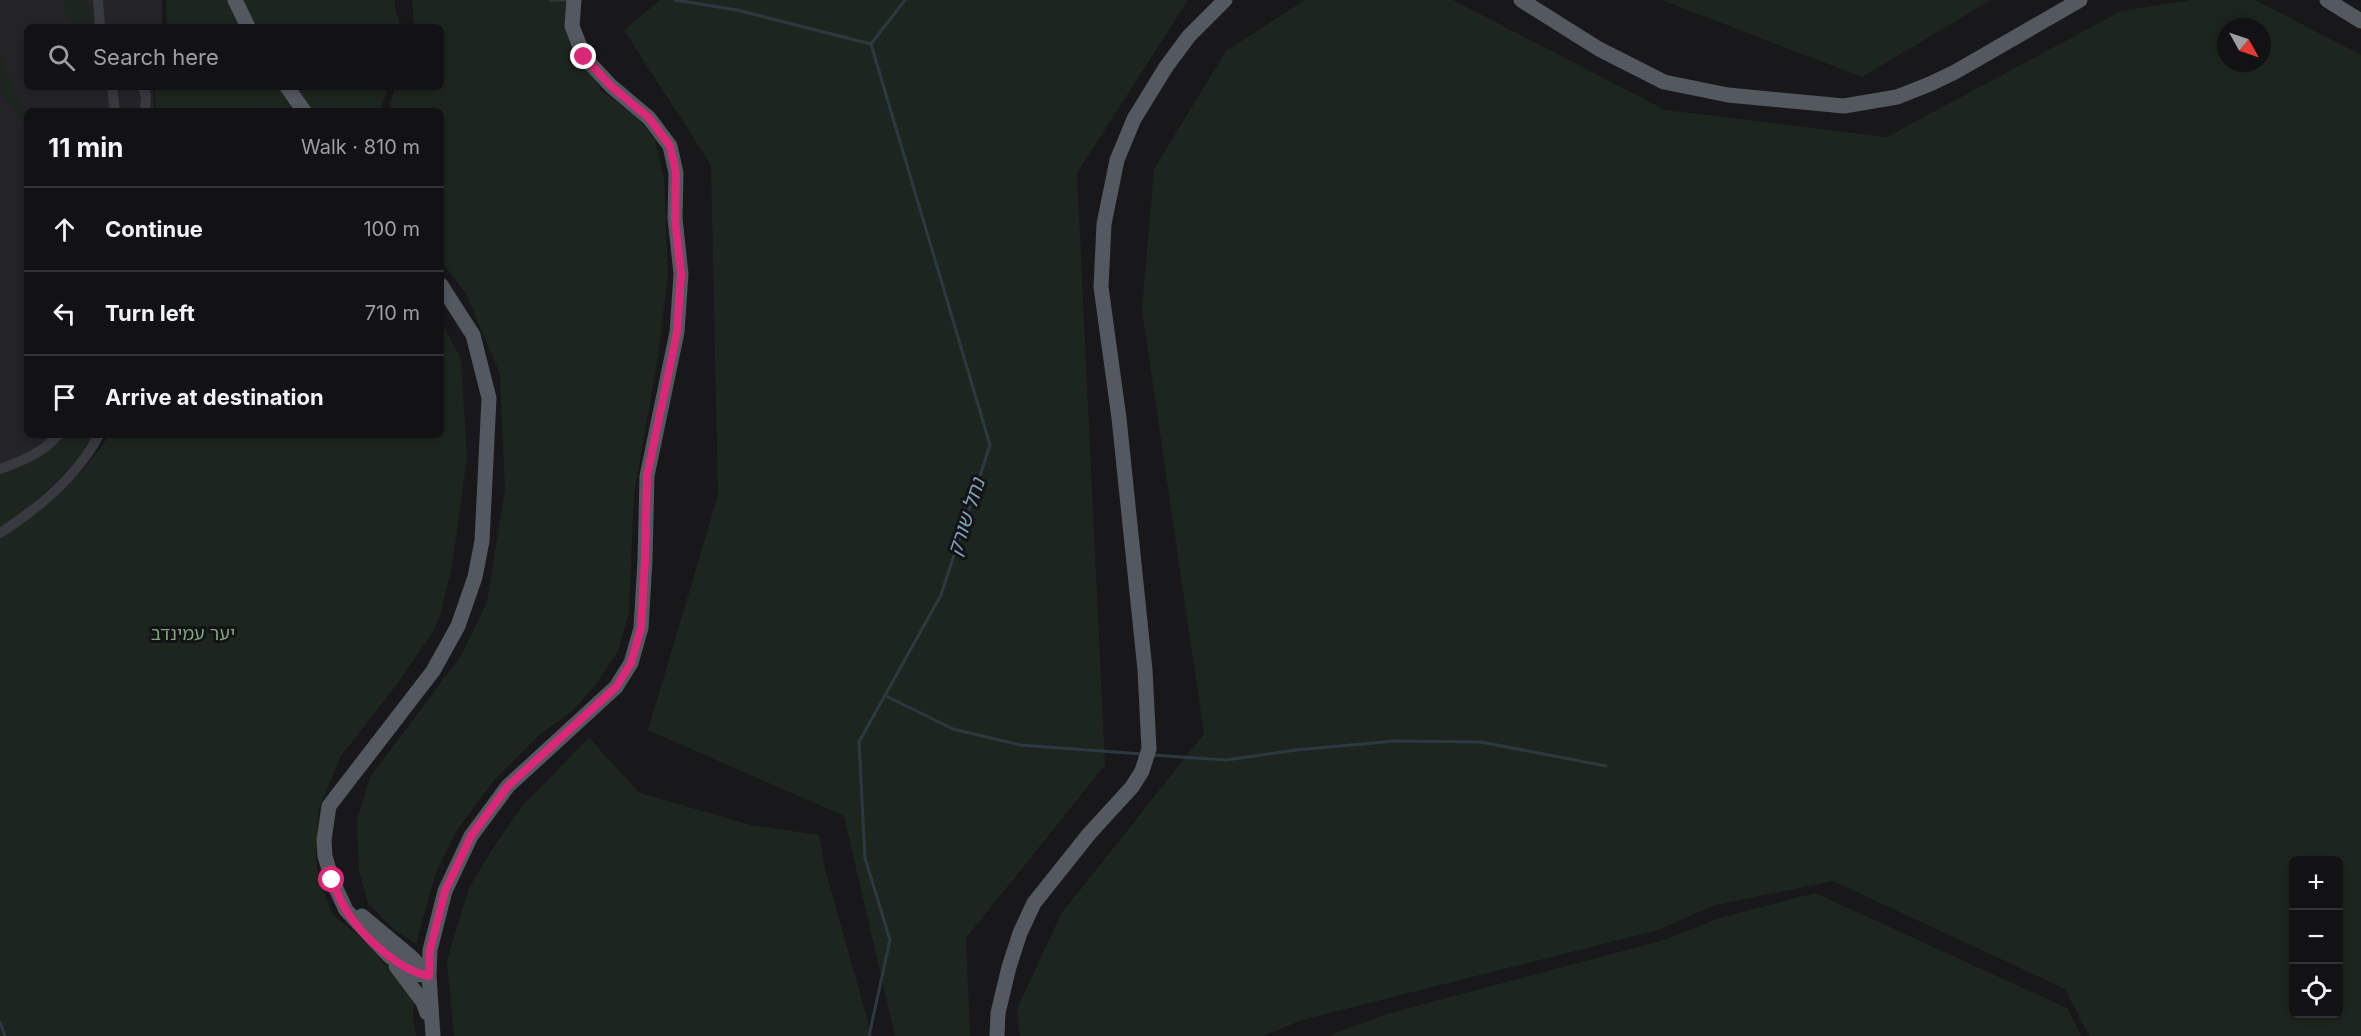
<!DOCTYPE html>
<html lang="en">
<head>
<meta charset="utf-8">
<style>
	body { margin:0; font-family:Inter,"Noto Sans Hebrew",sans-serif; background:#1f2022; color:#f1f3f6 }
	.controls { position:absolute; right:18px; bottom:18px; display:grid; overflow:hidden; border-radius:9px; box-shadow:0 3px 9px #0003 }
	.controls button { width:54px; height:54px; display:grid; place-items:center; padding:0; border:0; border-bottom:2px solid #313234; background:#121214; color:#f1f3f6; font:30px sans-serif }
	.compass { position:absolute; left:2217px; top:18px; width:54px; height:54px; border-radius:50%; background:#121214; box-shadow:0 3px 9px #0003; rotate:130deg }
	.stop { position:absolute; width:18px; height:18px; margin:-14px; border:4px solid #db2777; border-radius:50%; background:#fff }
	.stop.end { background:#db2777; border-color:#fff; box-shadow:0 2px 6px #0008 }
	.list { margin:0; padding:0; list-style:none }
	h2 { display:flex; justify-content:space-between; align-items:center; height:78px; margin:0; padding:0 24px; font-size:26px }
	h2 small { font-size:20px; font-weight:400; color:#9c9ea0 }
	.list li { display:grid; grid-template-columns:39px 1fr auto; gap:18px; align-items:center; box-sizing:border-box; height:84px; padding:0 24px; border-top:2px solid #313234 }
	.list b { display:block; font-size:22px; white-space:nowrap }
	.list em { font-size:20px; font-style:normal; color:#9c9ea0 }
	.icon { flex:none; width:33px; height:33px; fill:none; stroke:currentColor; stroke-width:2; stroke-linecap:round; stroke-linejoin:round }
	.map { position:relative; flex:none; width:2361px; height:1036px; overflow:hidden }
	.search { position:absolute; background:#121214; box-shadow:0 3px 9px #0003; left:24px; top:24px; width:420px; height:66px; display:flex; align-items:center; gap:15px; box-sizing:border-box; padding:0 21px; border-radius:9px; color:#9c9ea0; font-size:22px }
	.panel { position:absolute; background:#121214; box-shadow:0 3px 9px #0003; left:24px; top:108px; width:420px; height:330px; border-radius:9px }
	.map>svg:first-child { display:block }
	.built { fill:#242428 }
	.green { fill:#1d261e; fill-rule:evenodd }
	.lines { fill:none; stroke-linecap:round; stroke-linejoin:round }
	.stream { stroke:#2c3940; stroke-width:3 }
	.minor { stroke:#383a40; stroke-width:10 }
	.primary { stroke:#54585f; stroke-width:15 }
	.route { stroke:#db2777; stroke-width:8 }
	.labels { text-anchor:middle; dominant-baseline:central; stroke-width:6; stroke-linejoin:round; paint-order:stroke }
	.park-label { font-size:18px; fill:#7fa87e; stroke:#131315 }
	.water-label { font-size:20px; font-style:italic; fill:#7da2b9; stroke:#131315 }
</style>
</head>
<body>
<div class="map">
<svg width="2361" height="1036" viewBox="0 0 2361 1036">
	<rect width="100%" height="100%" fill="#18181a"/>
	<!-- built -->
	<path class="built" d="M0 0H162V27H27V87H153L154 111H27V435H104L0 534Z"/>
	<!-- green -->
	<path class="green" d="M62 0H85L89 7 92 27H70Z
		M166 0H395V9L401 27H167Z
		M412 0H567L579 57 602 91 638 118 655 140 664 179 668 273 658 356 634 495 629 612 618 651 595 686 572 711 539 735 494 780 457 830 436 872 416 944 394 930 368 903 359 871 357 820 370 777 461 656 487 602 505 489 500 374 465 292 441 261V111H388L395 87H441V27H414Z
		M660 0H1188L1077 173 1105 765 966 938 970 1036H895L844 816 648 730 718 495 711 165 624 30Z
		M1305 0H1453L1665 110 1887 137 2121 11 2191 0H2255L2361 55V1036H2089L2065 989 1833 881 1715 905 1658 930 1302 1020 1263 1036H1020L1017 1009 1061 914 1204 734 1142 310 1154 169 1226 51ZM2226 27H2262V63H2226ZM2294 860H2338V1014H2294Z
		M1662 0H1991L1862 77Z
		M0 50 14 91 27 115V126L0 92Z
		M155 87H388L380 111H155Z
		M441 321 461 359 467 457 452 566 440 616 431 635 397 684 341 756 318 811 316 860 319 881 333 915 371 946 384 964 414 990 413 1018 416 1036H0V538C42 509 82 479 109 435H441Z
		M68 435H96C68 475 39 499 0 529V476C25 468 50 454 68 435Z
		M589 738 640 793 751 825 819 835 825 869 872 1036H454L447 960 469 888 493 848 523 805Z
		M1815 893 2067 1008 2081 1036H1328L1387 1014 1664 940 1720 918Z"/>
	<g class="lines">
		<!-- stream -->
		<path class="stream" d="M550 0H569
			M675 0 737 10 871 44
			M886 696 953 729 1020 745 1142 754
			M1152 755 1226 760 1296 750 1395 741 1481 742 1606 766
			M0 1022 5 1036
			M869 1036 890 940 865 858 859 742 941 595 990 445 871 44 905 0"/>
		<!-- minor -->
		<path class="minor" d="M98 0 100 27
			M112 87 115 111
			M143 87 146 96 145 111
			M0 469C21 461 43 453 58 435
			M0 533C39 508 77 477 99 435"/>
		<!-- primary -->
		<path class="primary" d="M235 0 248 27
			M1521 0 1599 49 1664 82 1728 95 1844 106 1897 97 1930 84 1955 72 2080 0
			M2327 0 2361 21
			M287 87 304 111
			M362 916 410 956 429 976
			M396 966 423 1002 427 1013
			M429 976 416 974 389 956 346 910 332 880 325 856 324 840 329 806 433 671 458 626 475 577 482 541 489 398 473 335 441 285
			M433 1036 429 976 430 950 445 891 471 836 508 786 616 687 631 663 641 628 645 560 647 476 677 332 681 274 675 218 676 173 670 146 649 118 611 86 584 57 572 26 574 0
			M997 1036 998 1013 1009 967 1020 933 1034 903 1089 834 1132 787 1142 771 1149 749 1145 670 1119 418 1101 287 1104 224 1117 160 1134 119 1166 67 1189 36 1225 0"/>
	</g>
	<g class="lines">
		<!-- route -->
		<path class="route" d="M332 880C336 890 340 901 346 910 362 936 398 970 429 976L430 950 445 891 471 836 508 786 616 687 631 663 641 628 645 561 647 476 677 332 681 274 675 218 676 173 670 146 649 118 611 86 584 57"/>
	</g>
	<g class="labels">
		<!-- park labels -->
		<g class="park-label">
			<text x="193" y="633">יער עמינדב</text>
		</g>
		<!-- water labels -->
		<g class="water-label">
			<text transform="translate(966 517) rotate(-72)">נחל שורק</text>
		</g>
	</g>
</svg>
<div class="controls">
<button>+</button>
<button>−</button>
<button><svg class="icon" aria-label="locate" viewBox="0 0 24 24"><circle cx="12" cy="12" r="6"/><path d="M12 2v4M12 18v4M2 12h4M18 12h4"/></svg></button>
</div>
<svg class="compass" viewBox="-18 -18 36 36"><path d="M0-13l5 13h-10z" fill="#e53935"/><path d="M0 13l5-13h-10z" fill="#9c9ea0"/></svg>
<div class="stop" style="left:332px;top:880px"></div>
<div class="stop end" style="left:584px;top:57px"></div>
<div class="search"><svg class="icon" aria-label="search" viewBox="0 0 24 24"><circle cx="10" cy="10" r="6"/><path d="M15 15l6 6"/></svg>Search here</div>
<section class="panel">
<h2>11 min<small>Walk · 810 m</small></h2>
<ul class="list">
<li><svg class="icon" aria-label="ahead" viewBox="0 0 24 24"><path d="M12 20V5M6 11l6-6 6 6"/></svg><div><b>Continue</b></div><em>100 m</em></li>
<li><svg class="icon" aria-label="left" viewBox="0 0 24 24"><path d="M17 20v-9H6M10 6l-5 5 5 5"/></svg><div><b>Turn left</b></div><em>710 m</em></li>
<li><svg class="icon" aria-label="arrive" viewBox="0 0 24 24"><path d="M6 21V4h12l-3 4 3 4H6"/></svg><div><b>Arrive at destination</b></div></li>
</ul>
</section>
</div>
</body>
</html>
